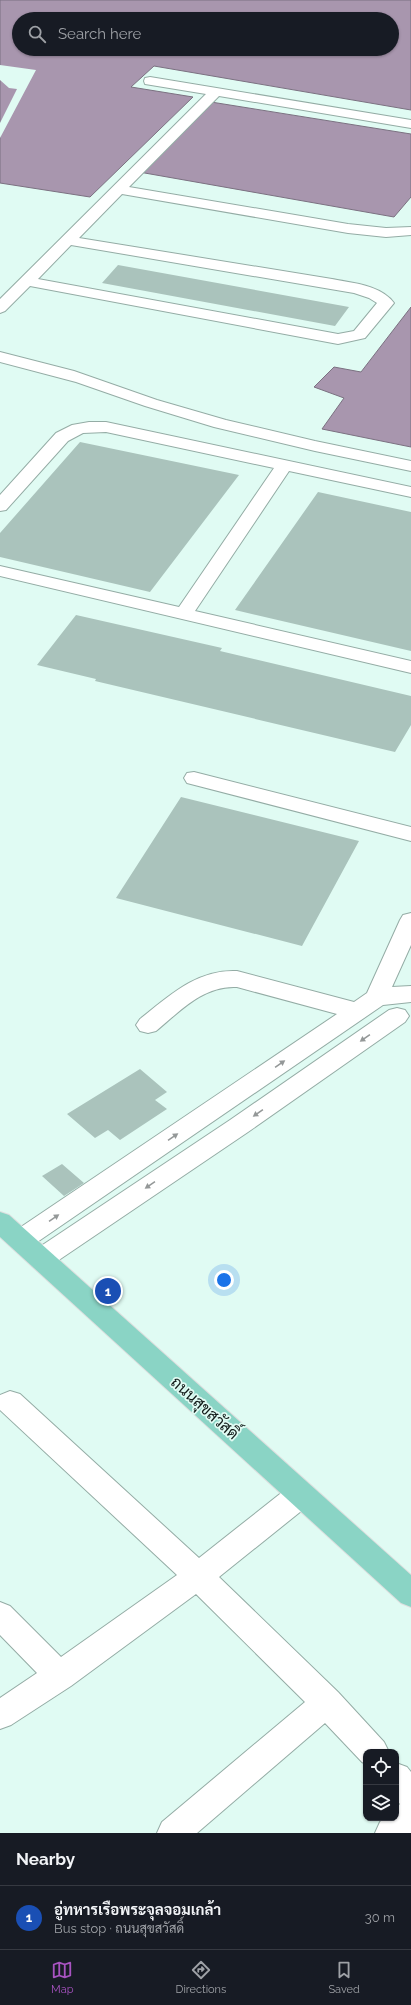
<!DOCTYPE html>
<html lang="en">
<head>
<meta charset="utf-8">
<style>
	body { margin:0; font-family:Raleway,Sarabun,sans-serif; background:#20242c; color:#f1f3f6 }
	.controls { position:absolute; right:12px; bottom:12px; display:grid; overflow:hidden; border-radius:8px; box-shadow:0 1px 3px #0004 }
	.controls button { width:36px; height:36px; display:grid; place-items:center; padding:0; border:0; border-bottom:1px solid #363941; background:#171b24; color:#f1f3f6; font:20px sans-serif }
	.you { position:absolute; left:224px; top:1280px; width:14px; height:14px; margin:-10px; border:3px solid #fff; border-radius:50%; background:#1a73e8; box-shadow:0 0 0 6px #1a73e833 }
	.badge { display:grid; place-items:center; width:26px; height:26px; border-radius:50%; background:#a853c1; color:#fff; font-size:13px; font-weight:700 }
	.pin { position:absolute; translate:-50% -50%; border:2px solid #fff; box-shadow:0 1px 4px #0006 }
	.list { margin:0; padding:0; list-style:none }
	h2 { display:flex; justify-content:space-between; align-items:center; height:52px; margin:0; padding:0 16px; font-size:17px }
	h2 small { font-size:13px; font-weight:400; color:#9ea1a6 }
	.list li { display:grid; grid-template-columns:26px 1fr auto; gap:12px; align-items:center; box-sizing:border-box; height:64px; padding:0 16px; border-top:1px solid #363941 }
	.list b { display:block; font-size:15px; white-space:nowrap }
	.list p { margin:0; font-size:13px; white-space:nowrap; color:#9ea1a6 }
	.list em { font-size:13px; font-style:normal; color:#9ea1a6 }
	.icon { flex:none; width:22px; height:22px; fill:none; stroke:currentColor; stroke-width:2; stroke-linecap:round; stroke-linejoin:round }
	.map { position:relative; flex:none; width:411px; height:1833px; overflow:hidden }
	.search { position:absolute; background:#171b24; box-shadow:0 1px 3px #0004; left:12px; right:12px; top:12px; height:44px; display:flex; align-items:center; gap:10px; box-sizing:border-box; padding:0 14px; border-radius:22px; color:#9ea1a6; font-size:15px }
	.sheet { height:116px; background:#171b24 }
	nav { display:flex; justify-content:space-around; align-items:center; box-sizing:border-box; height:56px; border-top:1px solid #363941; background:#171b24; font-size:11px; color:#9ea1a6 }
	nav a { display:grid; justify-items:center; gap:2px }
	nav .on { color:#a853c1 }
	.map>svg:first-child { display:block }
	.water { fill:#a896ae; stroke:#7b7181; fill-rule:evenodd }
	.pier { fill:#e0fbf3 }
	.building { fill:#aac3bc }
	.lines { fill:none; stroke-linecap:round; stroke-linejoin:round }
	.minor-casing { stroke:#94aca5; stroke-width:2 }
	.major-casing { stroke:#dedfdf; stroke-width:2 }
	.minor { fill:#fff; fill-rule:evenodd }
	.major { fill:#8ad4c5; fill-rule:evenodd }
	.oneway { fill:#949898 }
	.labels { text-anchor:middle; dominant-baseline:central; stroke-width:3.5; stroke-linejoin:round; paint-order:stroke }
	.near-street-label { font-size:16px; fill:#121b19; stroke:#e0fbf3 }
</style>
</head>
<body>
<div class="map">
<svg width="411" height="1833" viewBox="0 0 411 1833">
	<rect width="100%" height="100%" fill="#e0fbf3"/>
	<!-- water -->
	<path class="water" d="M0 0H411V110L154 66 131 87 193 97 90 197 0 183ZM19 19H392V49H19Z
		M211 102 411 134V197L394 217 139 172Z
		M411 307V447L322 429 344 398 314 387 334 367 361 372Z"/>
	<!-- pier -->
	<path class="pier" d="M0 65 36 70 0 138V123L17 89 9 88 0 80Z"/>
	<!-- building -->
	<path class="building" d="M118 265 349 307 335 326 102 283Z
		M80 442 239 475 150 592 0 557V533Z
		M318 492 411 512V651L235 610Z
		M76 615 222 648 220 651 411 696V725L395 752 95 681 96 679 37 665Z
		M181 797 359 841 302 946 116 898Z
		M140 1069 167 1092 155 1100 167 1109 120 1140 108 1130 95 1138 67 1114Z
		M62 1164 84 1183 64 1196 42 1176Z"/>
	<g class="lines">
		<!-- minor casing -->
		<g class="minor-casing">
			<path id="minor" d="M150 77 411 120V128L219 96 129 187 348 224 386 228 411 227V235L386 237 348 233 122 194 79 238 332 279C352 283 381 285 394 303L365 338 338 344 30 286 5 311 0 313V299L206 94 145 84 144 81 145 78ZM71 245 354 293 369 298 377 303 354 331 338 334 38 279Z
				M0 352 74 371 157 400 226 420 315 441 411 461V471L315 451 214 427 145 406 76 382 0 362Z
				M89 422H106L411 487V497L289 471 195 611 411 661V673L0 576V566L179 607 274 468 106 432 83 433 68 441 6 510 0 511V495L56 433 72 425Z
				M194 772 411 827V841L187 783 184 778 187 773Z
				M411 913V945L392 987 411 986V1002L383 1005 30 1247 21 1250 12 1247 8 1240 12 1233 337 1014 237 987C204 985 180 1011 156 1031L148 1033 140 1031 136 1025 140 1019C169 996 197 969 237 971L354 1002 367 993 400 920 403 915Z
				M397 1008 405 1010 409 1016 405 1022 248 1132 50 1266 41 1269 32 1266 28 1259 32 1252 230 1120 389 1010Z
				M10 1391 20 1394 199 1558 290 1486 300 1483 310 1486 314 1495 310 1504 219 1577 338 1692 384 1742 389 1752H366V1764L362 1762 325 1723 197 1833H157L162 1822 305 1702 196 1594 71 1686 11 1725 0 1729V1698L37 1673 0 1635V1602L10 1606 61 1657 177 1575 0 1410V1395Z
				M396 1763 407 1767 411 1772V1833H375L380 1822 384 1818H396V1808L400 1804 396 1800Z"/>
		</g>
		<!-- major casing -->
		<g class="major-casing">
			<path id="major" d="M0 1212 9 1215 411 1575V1607L401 1603 0 1237Z"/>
		</g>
		<!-- minor -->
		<use href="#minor" class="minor"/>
		<!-- major -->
		<use href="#major" class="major"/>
	</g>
	<!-- one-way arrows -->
	<defs><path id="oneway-solid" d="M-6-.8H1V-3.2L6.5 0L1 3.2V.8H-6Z"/></defs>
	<g class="oneway">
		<use href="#oneway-solid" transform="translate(365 1038) rotate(145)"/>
		<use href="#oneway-solid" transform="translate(280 1064) rotate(-35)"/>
		<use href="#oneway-solid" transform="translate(258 1113) rotate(145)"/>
		<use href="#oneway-solid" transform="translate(173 1137) rotate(-34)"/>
		<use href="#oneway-solid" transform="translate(150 1185) rotate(146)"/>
		<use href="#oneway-solid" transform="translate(54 1218) rotate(-34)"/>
	</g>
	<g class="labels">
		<!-- near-street labels -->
		<g class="near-street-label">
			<text transform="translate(205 1408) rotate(42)">ถนนสุขสวัสดิ์</text>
		</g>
	</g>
</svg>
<div class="controls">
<button><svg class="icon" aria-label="locate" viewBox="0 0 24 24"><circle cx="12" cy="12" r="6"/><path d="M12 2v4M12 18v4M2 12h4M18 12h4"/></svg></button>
<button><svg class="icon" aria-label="layers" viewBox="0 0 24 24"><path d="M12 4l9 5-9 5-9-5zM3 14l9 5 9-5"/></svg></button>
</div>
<div class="you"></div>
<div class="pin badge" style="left:108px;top:1291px;background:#1a4fb4">1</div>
<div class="search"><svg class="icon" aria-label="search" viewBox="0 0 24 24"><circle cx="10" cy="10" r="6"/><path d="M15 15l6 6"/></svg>Search here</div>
</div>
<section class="sheet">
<h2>Nearby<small></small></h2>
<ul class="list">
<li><span class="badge" style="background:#1a4fb4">1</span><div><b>อู่ทหารเรือพระจุลจอมเกล้า</b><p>Bus stop · ถนนสุขสวัสดิ์</p></div><em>30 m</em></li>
</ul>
</section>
<nav>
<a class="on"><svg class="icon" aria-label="map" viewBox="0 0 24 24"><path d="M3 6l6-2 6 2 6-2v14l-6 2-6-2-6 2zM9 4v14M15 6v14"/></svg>Map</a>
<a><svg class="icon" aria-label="directions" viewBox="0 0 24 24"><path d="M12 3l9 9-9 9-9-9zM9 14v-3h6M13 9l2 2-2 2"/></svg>Directions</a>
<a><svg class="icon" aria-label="saved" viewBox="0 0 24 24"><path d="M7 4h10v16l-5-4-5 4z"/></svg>Saved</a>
</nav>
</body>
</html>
